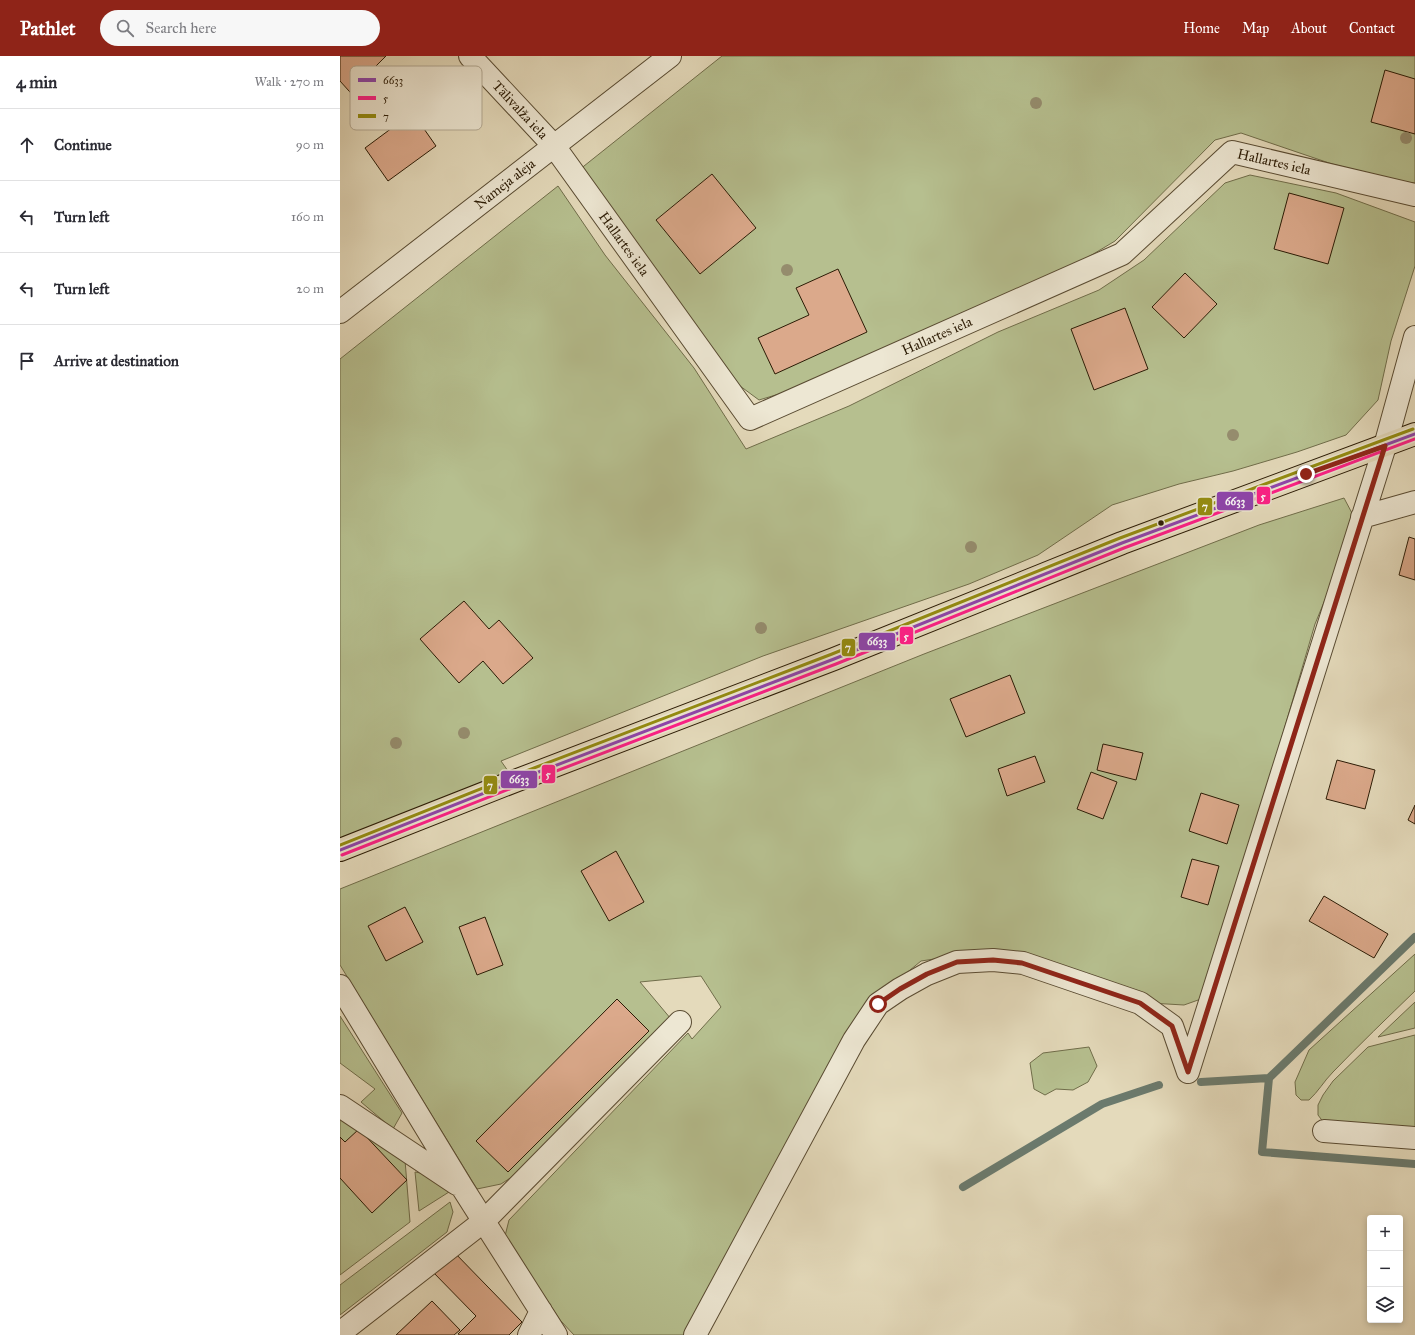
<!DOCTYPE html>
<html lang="en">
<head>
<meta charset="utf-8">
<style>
	body { margin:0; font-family:"IM FELL Great Primer",serif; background:#f7f7f7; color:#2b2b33 }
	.controls { position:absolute; right:12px; bottom:12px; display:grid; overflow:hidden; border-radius:4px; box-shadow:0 2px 6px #0003 }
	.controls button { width:36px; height:36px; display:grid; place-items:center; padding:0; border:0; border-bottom:1px solid #e1e1e2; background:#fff; color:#2b2b33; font:20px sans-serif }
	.stop { position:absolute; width:12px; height:12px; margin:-9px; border:3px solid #8f2418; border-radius:50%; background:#fff }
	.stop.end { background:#8f2418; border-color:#fff; box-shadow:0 1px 4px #0008 }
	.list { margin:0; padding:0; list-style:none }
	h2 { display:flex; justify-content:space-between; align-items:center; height:52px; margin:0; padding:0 16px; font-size:17px }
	h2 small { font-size:13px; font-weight:400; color:#7c7c81 }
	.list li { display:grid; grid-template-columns:26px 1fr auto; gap:12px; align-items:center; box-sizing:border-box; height:72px; padding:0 16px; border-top:1px solid #e1e1e2 }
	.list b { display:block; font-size:15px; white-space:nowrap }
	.list em { font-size:13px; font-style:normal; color:#7c7c81 }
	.icon { flex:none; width:22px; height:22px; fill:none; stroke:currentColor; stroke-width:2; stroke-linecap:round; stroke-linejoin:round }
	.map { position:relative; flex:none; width:1075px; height:1279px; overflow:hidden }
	header { display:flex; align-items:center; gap:24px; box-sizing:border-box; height:56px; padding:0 20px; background:#8f2418; color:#fff }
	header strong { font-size:19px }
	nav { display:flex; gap:22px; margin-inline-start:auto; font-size:14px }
	.search { width:280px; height:36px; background:#f7f7f7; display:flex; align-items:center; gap:10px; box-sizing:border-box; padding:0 14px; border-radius:22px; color:#7c7c81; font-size:15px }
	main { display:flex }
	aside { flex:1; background:#fff }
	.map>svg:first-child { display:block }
	.green { fill:#b6bf8f; stroke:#706d4a }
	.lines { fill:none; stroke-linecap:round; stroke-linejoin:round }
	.stream { stroke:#6b7a6d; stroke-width:8 }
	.building { fill:#dba98b; stroke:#2b1b05 }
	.minor-casing { stroke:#594b32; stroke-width:24 }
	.major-casing { stroke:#2b1b05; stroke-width:24 }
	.minor { stroke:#ede7d3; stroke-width:22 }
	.major { stroke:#e4dabb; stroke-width:22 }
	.bus-1-casing { stroke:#ede7d3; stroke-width:6 }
	.bus-2-casing { stroke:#ede7d3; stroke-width:6 }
	.bus-3-casing { stroke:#ede7d3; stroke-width:6 }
	.bus-1 { stroke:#8e44ad; stroke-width:3 }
	.bus-2 { stroke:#fe1f87; stroke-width:3 }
	.bus-3 { stroke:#948c10; stroke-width:3 }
	.tree { fill:#958c6d }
	.route { stroke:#8f2418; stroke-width:5 }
	.bus-dot { fill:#2b1b05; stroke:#ede7d3; stroke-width:1.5 }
	.labels { text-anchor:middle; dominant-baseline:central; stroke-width:4; stroke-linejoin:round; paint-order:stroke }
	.street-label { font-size:14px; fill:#2b1b05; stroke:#ede7d3 }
	.key { fill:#ede7d3; stroke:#b3aa95; stroke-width:1 }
	.key-label { font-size:11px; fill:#2b1b05 }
	.line-badge { stroke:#ede7d3; stroke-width:1.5 }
	.badge-label { font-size:11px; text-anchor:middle; font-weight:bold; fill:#fff }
</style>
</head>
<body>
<header>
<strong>Pathlet</strong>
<div class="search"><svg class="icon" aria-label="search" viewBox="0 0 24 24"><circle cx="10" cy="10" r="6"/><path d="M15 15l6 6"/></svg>Search here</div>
<nav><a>Home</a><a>Map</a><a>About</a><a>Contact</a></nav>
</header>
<main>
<aside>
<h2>4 min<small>Walk · 270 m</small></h2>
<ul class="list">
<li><svg class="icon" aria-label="ahead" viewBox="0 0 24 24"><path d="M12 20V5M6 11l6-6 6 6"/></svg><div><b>Continue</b></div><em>90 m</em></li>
<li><svg class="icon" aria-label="left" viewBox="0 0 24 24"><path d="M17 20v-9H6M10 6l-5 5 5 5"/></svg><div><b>Turn left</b></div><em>160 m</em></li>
<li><svg class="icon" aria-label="left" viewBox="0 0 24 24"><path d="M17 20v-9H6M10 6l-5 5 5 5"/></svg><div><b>Turn left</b></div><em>20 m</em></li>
<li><svg class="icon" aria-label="arrive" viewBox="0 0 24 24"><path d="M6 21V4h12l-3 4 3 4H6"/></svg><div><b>Arrive at destination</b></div></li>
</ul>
</aside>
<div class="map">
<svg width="1075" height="1279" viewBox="0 0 1075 1279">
	<rect width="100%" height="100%" fill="#e4dabb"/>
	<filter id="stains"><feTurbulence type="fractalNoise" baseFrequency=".005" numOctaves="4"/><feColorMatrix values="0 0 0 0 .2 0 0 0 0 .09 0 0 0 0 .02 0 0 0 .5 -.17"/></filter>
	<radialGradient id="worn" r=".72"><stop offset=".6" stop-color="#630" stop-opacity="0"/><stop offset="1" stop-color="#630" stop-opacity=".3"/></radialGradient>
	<!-- green -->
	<path class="green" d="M382 0H1075V127L1065 126 992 108 901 77 875 84 775 185 730 212 466 330 419 344 396 327 239 114Z
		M910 119 996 137 1075 166V210L1051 285 1038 344 1006 379 957 396 893 415 839 428 772 449 698 499 629 528 423 600 161 705 175 725 0 794V303L218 130 265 199 354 312 406 393 509 350 658 276 759 234 804 204 885 127Z
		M1004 442 1013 459 1010 483 975 568 876 906 861 943 844 949 810 947 647 895 581 905 529 948 345 1279H234L220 1264 165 1180 169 1164 348 977 352 983 381 951 361 920 300 926 331 963 178 1117 161 1128 137 1133 0 909V833L584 598 919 469Z
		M1075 898V935C1047 962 1020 988 993 1016 984 1025 978 1036 969 1044H961L956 1039 955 1026 969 994Z
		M1075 946V972L1038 981Z
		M0 960 62 1057 53 1073 21 1046 35 1033 0 1007Z
		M1075 979V1076L984 1067 978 1059V1049L983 1039 993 1025 1028 991Z
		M749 991 757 1010 748 1026 733 1034 716 1033 705 1039 694 1033 690 1007 703 997Z
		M0 1059 65 1104 70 1166 0 1219Z
		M75 1116 87 1118 109 1136 79 1155Z
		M110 1146 113 1156 107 1176 0 1259V1229Z"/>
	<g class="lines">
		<!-- stream -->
		<path class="stream" d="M929 1022 922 1096 1075 1108
			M861 1026 929 1022 1075 881
			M623 1131 762 1048 819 1029"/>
	</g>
	<!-- building -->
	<path class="building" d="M0 0H46L33 13 42 23 18 45 0 25Z
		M1045 14 1075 23V78L1031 66Z
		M66 16 90 50 75 60 96 90 48 125 25 92 56 69 34 39Z
		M372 118 416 172 360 218 316 164Z
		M949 137 1004 152 988 208 934 193Z
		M498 213 527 276 435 318 418 282 469 259 456 232Z
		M845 217 877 248 844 282 812 251Z
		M785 252 808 313 754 334 731 273Z
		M1069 481 1075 483V524L1059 519Z
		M124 545 149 573 159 564 193 602 163 628 143 605 119 627 80 583Z
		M670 619 685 657 626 681 610 643Z
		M763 688 803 697 796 724 757 714Z
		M695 700 705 726 667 740 658 713Z
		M997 704 1035 714 1025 753 986 743Z
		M751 716 777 726 763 763 737 753Z
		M861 737 899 749 887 788 849 775Z
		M1075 749V768L1068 764Z
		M276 795 304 846 269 865 241 815Z
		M852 803 879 810 868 849 841 841Z
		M984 840 1048 878 1034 902 969 865Z
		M65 851 83 886 46 905 28 870Z
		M145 861 163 909 137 919 119 871Z
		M277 943 309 975 168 1116 136 1085Z
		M19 1073 67 1124 32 1157 0 1122V1081L5 1086Z
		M112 1194 182 1266 169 1279H120L118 1278 136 1260 91 1214Z
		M92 1245 120 1274 114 1279H56Z"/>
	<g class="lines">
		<!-- minor casing -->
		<g class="minor-casing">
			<path id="minor" d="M130 0 214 90 410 363 782 198 892 96 1075 139
				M0 256 330 0
				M1022 461 1075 446
				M0 930 122 1131 216 1279
				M848 1016 1045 390 1075 281
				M0 1050 117 1128
				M984 1075 1075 1082
				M0 1277 144 1165 340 966
				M189 1279 201 1255
				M355 1279 514 984 538 948 560 933 587 918 617 906 653 904 683 907 800 947 832 970 848 1016"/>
		</g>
		<!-- major casing -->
		<g class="major-casing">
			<path id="major" d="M0 794 175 725 494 603 782 487 1075 378"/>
		</g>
		<!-- minor -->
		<use href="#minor" class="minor"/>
		<!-- major -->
		<use href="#major" class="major"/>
		<!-- bus-1 casing -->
		<g class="bus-1-casing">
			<path id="bus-1" d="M0 794 175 725 494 603 782 487 1075 378"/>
		</g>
		<!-- bus-2 casing -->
		<g class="bus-2-casing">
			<path id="bus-2" d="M2 799 177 730 496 608 784 492 1075 383"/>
		</g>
		<!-- bus-3 casing -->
		<g class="bus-3-casing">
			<path id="bus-3" d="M0 789 173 720 492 598 780 482 1073 373"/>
		</g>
		<!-- bus-1 -->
		<use href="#bus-1" class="bus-1"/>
		<!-- bus-2 -->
		<use href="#bus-2" class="bus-2"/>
		<!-- bus-3 -->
		<use href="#bus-3" class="bus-3"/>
	</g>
	<!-- trees -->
	<g class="tree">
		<circle cx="696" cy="47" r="6"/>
		<circle cx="1066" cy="82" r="6"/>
		<circle cx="447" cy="214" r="6"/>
		<circle cx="893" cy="379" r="6"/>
		<circle cx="631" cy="491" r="6"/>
		<circle cx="421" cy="572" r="6"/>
		<circle cx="124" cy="677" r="6"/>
		<circle cx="56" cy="687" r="6"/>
	</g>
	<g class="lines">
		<!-- route -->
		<path class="route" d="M538 948 560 933 587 918 617 906 653 904 682 907 800 947 832 970 848 1016 1045 390 966 418"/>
	</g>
	<!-- markers -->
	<circle class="bus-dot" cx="821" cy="467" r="3.5"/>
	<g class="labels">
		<!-- street labels -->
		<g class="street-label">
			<text transform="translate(180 54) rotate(47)">Tālivalža iela</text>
			<text transform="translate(934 106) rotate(13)">Hallartes iela</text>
			<text transform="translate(165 128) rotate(-38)">Nameja aleja</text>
			<text transform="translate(284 188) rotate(54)">Hallartes iela</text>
			<text transform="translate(597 280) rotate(-24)">Hallartes iela</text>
		</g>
	</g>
	<!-- legend -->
	<rect x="10" y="10" width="132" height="64" rx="6" class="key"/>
	<rect x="18" y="22" width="18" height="4" fill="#8e44ad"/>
	<rect x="18" y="40" width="18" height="4" fill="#fe1f87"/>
	<rect x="18" y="58" width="18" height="4" fill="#948c10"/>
	<g class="key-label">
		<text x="43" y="28">6633</text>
		<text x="43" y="46">5</text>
		<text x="43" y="64">7</text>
	</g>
	<g class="line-badge">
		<rect x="916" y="430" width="15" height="19" rx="4" fill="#fe1f87"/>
		<rect x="876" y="435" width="38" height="20" rx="4" fill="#8e44ad"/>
		<rect x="857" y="441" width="16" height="19" rx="4" fill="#948c10"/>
		<rect x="559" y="570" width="15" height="19" rx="4" fill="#fe1f87"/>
		<rect x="518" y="576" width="38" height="19" rx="4" fill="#8e44ad"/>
		<rect x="501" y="582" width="15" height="19" rx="4" fill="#948c10"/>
		<rect x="201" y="708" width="15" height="20" rx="4" fill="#fe1f87"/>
		<rect x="160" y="714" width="38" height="19" rx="4" fill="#8e44ad"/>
		<rect x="143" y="719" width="15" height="20" rx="4" fill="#948c10"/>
	</g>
	<g class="badge-label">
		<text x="923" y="444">5</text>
		<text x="895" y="449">6633</text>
		<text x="865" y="454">7</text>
		<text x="566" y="584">5</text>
		<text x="537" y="589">6633</text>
		<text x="508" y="595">7</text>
		<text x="208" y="722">5</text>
		<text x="179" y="727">6633</text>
		<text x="150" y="733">7</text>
	</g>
	<rect width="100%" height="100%" filter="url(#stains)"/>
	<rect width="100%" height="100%" fill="url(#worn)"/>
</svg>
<div class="controls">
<button>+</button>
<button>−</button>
<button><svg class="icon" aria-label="layers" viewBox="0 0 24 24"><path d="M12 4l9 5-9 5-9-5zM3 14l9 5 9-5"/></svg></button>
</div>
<div class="stop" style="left:538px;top:948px"></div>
<div class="stop end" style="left:966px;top:418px"></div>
</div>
</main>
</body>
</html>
